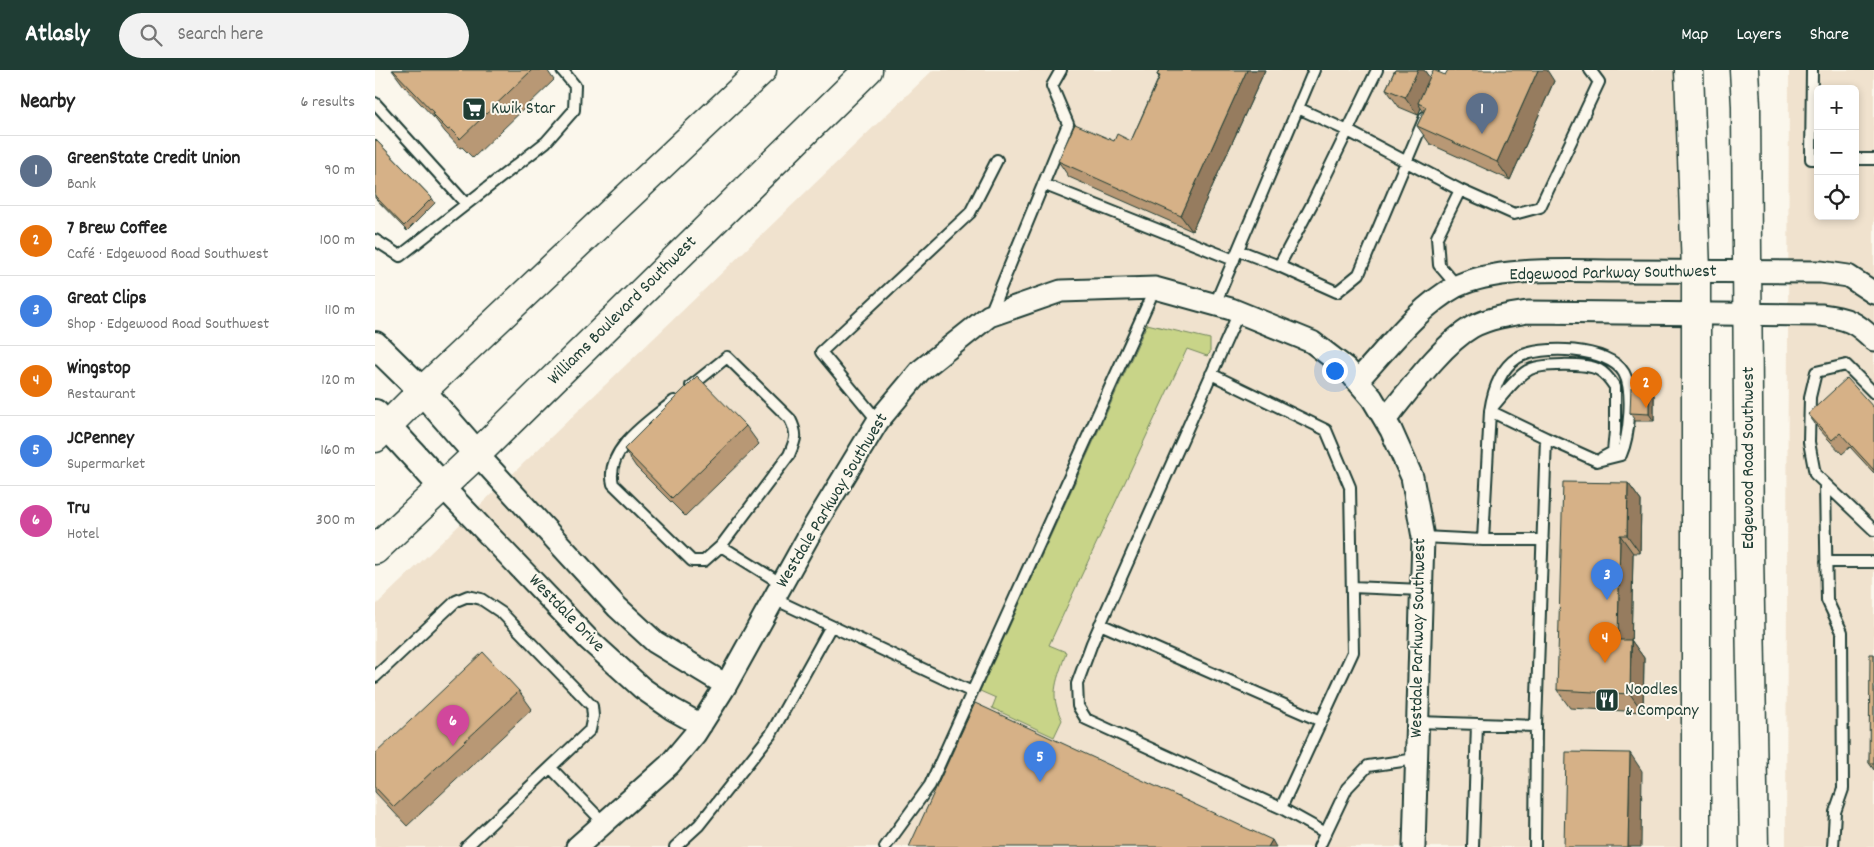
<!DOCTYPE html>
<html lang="en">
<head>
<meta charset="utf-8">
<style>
	body { margin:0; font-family:Dekko,sans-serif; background:#f2f2f2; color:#222 }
	.controls { position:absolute; right:15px; top:15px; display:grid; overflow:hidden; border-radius:8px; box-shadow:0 2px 8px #0003 }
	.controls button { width:45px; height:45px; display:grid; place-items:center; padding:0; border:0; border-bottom:1px solid #e0e0e0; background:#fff; color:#222; font:25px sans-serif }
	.you { position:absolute; left:959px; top:300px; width:18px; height:18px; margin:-12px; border:4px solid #fff; border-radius:50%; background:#1a73e8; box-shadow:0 0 0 8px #1a73e833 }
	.badge { display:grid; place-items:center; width:32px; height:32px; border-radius:50%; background:#1f3d34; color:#fff; font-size:16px; font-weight:700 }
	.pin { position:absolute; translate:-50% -41px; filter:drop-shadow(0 1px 2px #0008) }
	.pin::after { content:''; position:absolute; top:26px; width:18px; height:15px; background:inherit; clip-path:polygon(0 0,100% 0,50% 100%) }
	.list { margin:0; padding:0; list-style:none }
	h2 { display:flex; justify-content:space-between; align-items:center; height:65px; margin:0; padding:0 20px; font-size:21px }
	h2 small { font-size:16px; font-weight:400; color:#767676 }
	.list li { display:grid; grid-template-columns:32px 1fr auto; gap:15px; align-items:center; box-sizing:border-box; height:70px; padding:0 20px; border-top:1px solid #e0e0e0 }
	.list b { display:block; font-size:19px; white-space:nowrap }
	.list p { margin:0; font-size:16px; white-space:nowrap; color:#767676 }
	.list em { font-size:16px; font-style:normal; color:#767676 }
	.icon { flex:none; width:28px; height:28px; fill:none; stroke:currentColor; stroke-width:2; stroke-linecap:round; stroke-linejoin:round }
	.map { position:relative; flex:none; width:1499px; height:777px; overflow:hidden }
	header { display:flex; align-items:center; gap:30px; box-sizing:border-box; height:70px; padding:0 25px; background:#1f3d34; color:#fff }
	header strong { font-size:24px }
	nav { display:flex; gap:28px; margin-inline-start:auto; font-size:18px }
	.search { width:350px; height:45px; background:#f2f2f2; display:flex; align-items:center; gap:12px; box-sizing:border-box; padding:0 18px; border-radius:28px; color:#767676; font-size:19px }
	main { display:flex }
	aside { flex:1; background:#fff }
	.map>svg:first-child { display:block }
	.built { fill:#f0e2ce; fill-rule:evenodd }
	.green { fill:#c8d488; stroke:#74885e }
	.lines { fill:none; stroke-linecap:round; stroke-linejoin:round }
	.service-casing { stroke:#1f3d34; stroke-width:14 }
	.minor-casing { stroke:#1f3d34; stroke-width:25 }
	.tertiary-casing { stroke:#1f3d34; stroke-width:30 }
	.primary-casing { stroke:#1f3d34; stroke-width:31 }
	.service { stroke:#fbf7ec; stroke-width:10 }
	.minor { stroke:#fbf7ec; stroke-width:21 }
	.tertiary { stroke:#fbf7ec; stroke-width:26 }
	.primary { stroke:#fbf7ec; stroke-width:28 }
	.wall { fill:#b89874; stroke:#1f3d34 }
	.shaded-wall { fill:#967c5e; stroke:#1f3d34 }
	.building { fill:#d6b187; stroke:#1f3d34 }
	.labels { text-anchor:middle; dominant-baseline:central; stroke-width:4; stroke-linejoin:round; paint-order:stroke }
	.poi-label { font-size:18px; fill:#1f3d34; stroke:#fbf7ec; text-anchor:start }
	.street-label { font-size:18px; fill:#1f3d34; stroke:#fbf7ec }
</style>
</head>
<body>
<header>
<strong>Atlasly</strong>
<div class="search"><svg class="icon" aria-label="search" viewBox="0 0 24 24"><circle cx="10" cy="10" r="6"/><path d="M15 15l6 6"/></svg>Search here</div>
<nav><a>Map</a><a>Layers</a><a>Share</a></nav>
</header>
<main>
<aside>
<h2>Nearby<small>6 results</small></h2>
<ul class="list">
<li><span class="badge" style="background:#5c6f8a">1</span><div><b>GreenState Credit Union</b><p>Bank</p></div><em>90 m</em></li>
<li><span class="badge" style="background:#e8710a">2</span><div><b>7 Brew Coffee</b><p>Café · Edgewood Road Southwest</p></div><em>100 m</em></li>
<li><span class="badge" style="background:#3f7fe0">3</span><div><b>Great Clips</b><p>Shop · Edgewood Road Southwest</p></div><em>110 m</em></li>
<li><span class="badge" style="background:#e8710a">4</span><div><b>Wingstop</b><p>Restaurant</p></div><em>120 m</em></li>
<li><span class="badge" style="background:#3f7fe0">5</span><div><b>JCPenney</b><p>Supermarket</p></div><em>160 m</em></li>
<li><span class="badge" style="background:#d1479c">6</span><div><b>Tru</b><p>Hotel</p></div><em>300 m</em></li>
</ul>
</aside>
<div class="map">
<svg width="1499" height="777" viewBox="0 0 1499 777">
	<rect width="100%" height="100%" fill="#fbf7ec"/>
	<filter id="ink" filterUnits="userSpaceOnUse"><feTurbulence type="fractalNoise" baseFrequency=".02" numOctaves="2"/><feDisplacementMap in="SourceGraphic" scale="10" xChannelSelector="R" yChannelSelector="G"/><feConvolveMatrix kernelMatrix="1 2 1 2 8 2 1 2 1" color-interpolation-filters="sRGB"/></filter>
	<g filter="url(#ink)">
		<!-- built -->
		<path class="built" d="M558 0H1300L1306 56V777H0V536Z
			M1414 0H1499V777H1411ZM1443 19H1480V146H1443Z"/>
		<!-- green -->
		<path class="green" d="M772 254 835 269V283L832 286 812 279 674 575 691 582C683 609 673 623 687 650L679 667 617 638 621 628 605 621Z"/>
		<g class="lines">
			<!-- service casing -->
			<g class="service-casing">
				<path id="service" d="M1437 0 1436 89H1443
					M1063 17 1071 0
					M0 33 91 134
					M923 38 973 61 1085 120
					M1480 89H1499
					M668 114 859 190
					M0 170 25 186 171 72 199 40 200 16 187 0
					M863 180 904 196 937 134 1002 0
					M904 196 962 222 984 204 1050 47
					M1082 216 1064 195 1062 167 1085 120 1139 144 1165 137 1224 12 1215 0
					M840 234 939 0
					M614 246 693 54 677 16 686 0
					M836 304 951 360 975 417 978 582 906 738 711 649 703 636 702 614 717 573 864 242
					M316 316 352 287 415 349C423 365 421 369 414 385L346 476
					M1499 323 1471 295 1441 302 1435 327 1434 372 1440 404 1499 460
					M299 331C276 350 229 379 238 414L317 491H329L346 476 407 514
					M1115 340C1126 328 1139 309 1152 301 1164 293 1212 293 1224 300 1230 303 1236 311 1240 317V361L1238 382 1227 388
					M1115 341C1118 321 1125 299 1142 288 1166 274 1234 277 1249 303 1259 321 1254 367 1246 385L1222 391 1171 368
					M503 351 446 282 595 143 622 90
					M1450 414 1452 530 1467 562 1468 719 1460 742 1458 777
					M1048 467 1108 470
					M1451 492H1499
					M977 517 1047 520
					M399 529 597 622
					M725 554 946 651
					M0 607 81 531 93 526 106 529 127 543 217 636 218 646 215 660 91 777
					M1042 652 1161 656 1171 368 1115 341 1108 470H1168
					M176 698 229 753
					M906 738 951 763
					M300 777 324 755 396 664 456 556
					M510 777 555 715 780 218
					M944 777 972 718 993 696 1041 689
					M1098 777 1102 654
					M1160 777 1161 656"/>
			</g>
			<!-- minor casing -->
			<g class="minor-casing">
				<path id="minor" d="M982 311C1011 280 1043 237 1080 217 1121 196 1196 201 1242 201 1310 201 1378 202 1446 202L1473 206 1499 223
					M1010 350C1033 322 1066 275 1097 257 1114 248 1134 245 1153 242L1446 245C1472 248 1481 252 1499 270
					M102 384 242 537 280 572 351 615
					M68 417 214 570 267 618 297 639 326 655
					M202 777 294 695 320 664 351 615 438 458 495 364 503 351 545 301 614 246 686 221 780 218 856 239 937 272 971 298 997 328 1016 360 1037 407 1048 467 1039 777"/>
			</g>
			<!-- tertiary casing -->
			<g class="tertiary-casing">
				<path id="tertiary" d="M0 275 47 321 102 384
					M0 343 68 417"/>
			</g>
			<!-- primary casing -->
			<g class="primary-casing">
				<path id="primary" d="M1314 0 1321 201V777
					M1369 0 1371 36 1374 480 1379 777
					M0 368 47 321 387 0
					M0 480 102 384 493 0"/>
			</g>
			<!-- service -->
			<use href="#service" class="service"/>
			<!-- minor -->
			<use href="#minor" class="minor"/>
			<!-- tertiary -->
			<use href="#tertiary" class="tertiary"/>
			<!-- primary -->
			<use href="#primary" class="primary"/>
		</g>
		<!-- wall -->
		<path class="wall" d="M17 0H172L179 10 98 88 87 77 85 78 70 62 61 50 29 16Z
			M784 0H890L817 161 694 107 683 91 739 71H756L784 7 782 5Z
			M1020 0H1049L1054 7 1070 5 1179 11 1135 110 1055 74 1042 56 1049 42 1046 38 1043 45 1024 37 1011 19Z
			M0 69 57 128 60 133 32 161 0 128Z
			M1274 317 1279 325V351H1260L1255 343Z
			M1499 338V403L1475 377 1467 384 1443 358 1433 344Z
			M371 356 384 374 310 446 261 397 249 379Z
			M1253 413 1266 431 1265 483H1258L1256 570 1269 588 1268 642 1195 638 1182 620Z
			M1499 584V700L1494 693Z
			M144 621 157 639 32 756 0 722V684Z"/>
		<!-- shaded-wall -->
		<path class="shaded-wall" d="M872 0H890L817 161 806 146Z
			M1043 0H1049L1058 12 1043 33 1046 38 1043 45 1030 27Z
			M1163 0H1172L1179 11 1135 110 1122 92Z
			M1274 317 1279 325V351L1274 344Z
			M1253 413 1266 431 1265 483 1252 465Z
			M1245 465 1258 483 1256 588 1243 570Z
			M1256 570 1269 588 1268 642 1255 624Z
			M1255 683 1267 701 1266 777H1253Z
			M897 770 901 777H893Z"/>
		<!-- building -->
		<path class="building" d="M18 0H157L85 69 75 59 73 60 57 44 59 43Z
			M784 0H872L806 146 683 91 700 54 739 71 742 64 756 71 785 6 782 5Z
			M1020 0H1043L1030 27 1011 19Z
			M1058 0 1070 5 1073 0H1163L1122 92 1042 56 1051 37 1043 33Z
			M0 69 57 128 29 156 0 126Z
			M322 306 371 356 297 428 249 379Z
			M1472 308 1499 338V400L1465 363 1457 370 1433 344Z
			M1256 317H1274V344L1255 343Z
			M1188 412 1253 413 1252 465H1245L1243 570H1256L1255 624 1182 620Z
			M108 582 144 621 19 737 0 717V684Z
			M1495 584H1499V693H1494Z
			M600 633 897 770 893 777H534Z
			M1191 682 1255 683 1253 777H1189Z"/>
	</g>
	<!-- icons -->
	<defs>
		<g id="supermarket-square" transform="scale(1.25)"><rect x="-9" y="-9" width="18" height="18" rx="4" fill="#1f3d34" stroke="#fbf7ec"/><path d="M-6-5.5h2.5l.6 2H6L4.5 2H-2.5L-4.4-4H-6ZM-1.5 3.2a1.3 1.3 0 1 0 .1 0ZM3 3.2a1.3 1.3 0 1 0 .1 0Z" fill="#fff"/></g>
		<g id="restaurant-square" transform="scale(1.25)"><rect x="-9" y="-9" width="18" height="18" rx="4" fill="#1f3d34" stroke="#fbf7ec"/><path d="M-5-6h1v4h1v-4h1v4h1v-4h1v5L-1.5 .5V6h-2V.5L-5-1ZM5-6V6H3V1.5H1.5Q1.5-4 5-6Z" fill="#fff"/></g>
	</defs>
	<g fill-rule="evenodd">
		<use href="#supermarket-square" x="99" y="39"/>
		<use href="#restaurant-square" x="1232" y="630"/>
	</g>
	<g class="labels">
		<!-- poi labels -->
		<g class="poi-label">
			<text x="116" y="39">Kwik Star</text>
			<text x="1250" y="620">Noodles<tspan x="1250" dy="21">&amp; Company</tspan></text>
		</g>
		<!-- street labels -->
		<g class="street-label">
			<text transform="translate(1238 204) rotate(-1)">Edgewood Parkway Southwest</text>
			<text transform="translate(248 241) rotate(-45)">Williams Boulevard Southwest</text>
			<text transform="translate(1374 388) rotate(-90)">Edgewood Road Southwest</text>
			<text transform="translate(458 431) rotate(-59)">Westdale Parkway Southwest</text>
			<text transform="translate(191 544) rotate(46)">Westdale Drive</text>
			<text transform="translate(1044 568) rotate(-89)">Westdale Parkway Southwest</text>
		</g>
	</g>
</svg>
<div class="controls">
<button>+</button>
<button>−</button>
<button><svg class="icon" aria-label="locate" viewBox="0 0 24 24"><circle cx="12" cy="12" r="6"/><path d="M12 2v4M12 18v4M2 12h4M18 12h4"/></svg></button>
</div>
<div class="you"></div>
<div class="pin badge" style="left:1107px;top:64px;background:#5c6f8a">1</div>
<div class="pin badge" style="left:1271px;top:338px;background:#e8710a">2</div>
<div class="pin badge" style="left:1232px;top:530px;background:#3f7fe0">3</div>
<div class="pin badge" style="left:1230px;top:593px;background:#e8710a">4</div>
<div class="pin badge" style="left:665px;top:712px;background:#3f7fe0">5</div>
<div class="pin badge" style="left:78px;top:676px;background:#d1479c">6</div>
</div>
</main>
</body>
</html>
